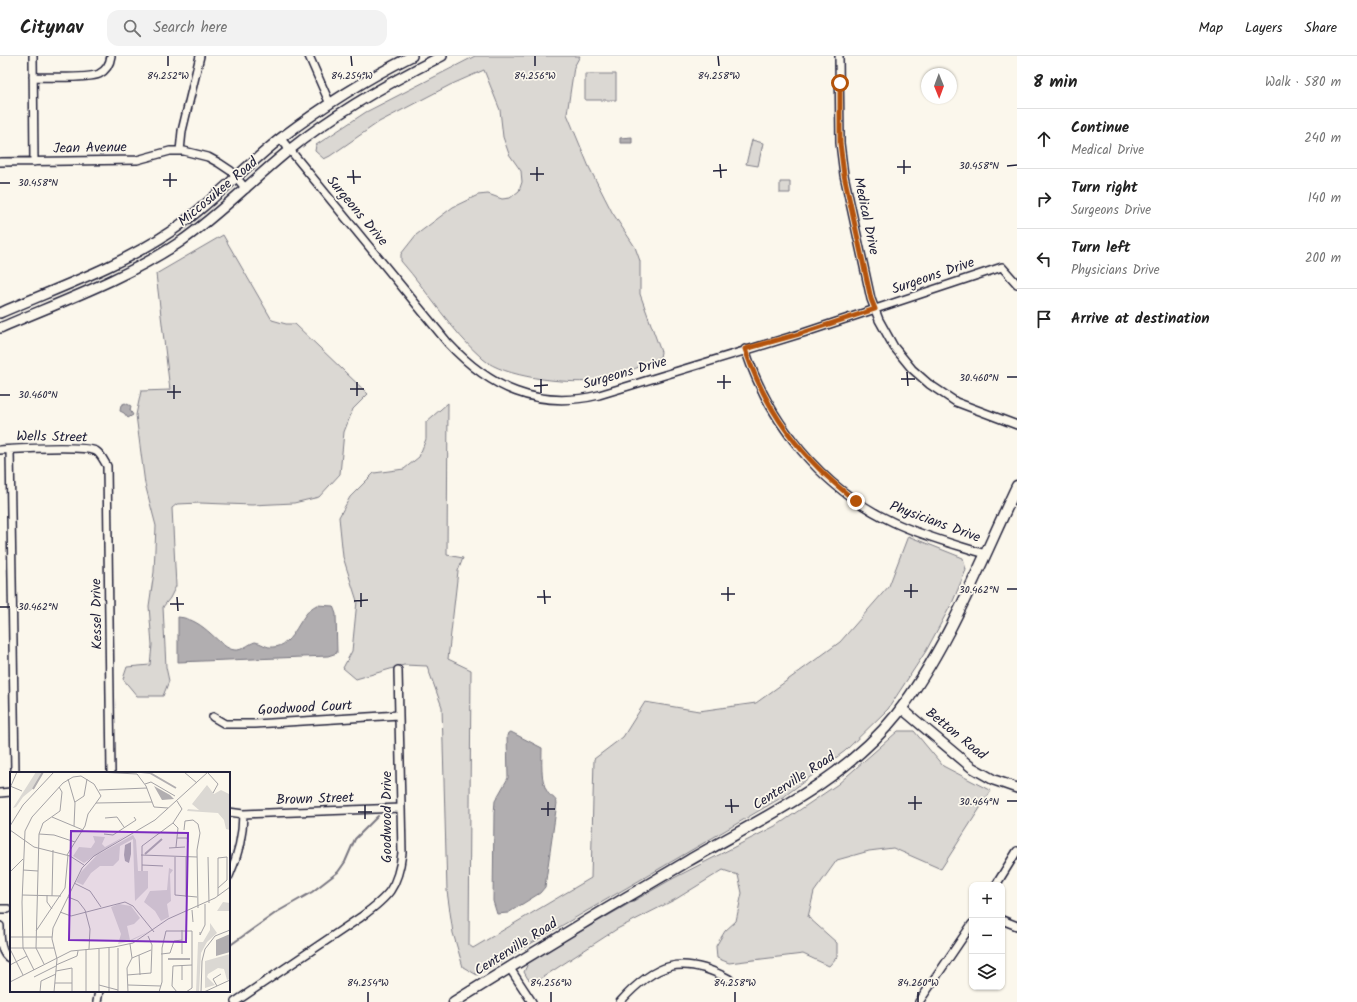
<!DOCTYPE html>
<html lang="en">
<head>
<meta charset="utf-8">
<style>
	body { margin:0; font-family:Kalam,sans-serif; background:#f2f2f2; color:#222 }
	.controls { position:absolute; right:12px; bottom:12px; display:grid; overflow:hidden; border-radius:8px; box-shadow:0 1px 3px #0004 }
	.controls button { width:36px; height:36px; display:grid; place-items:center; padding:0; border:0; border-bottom:1px solid #e0e0e0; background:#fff; color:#222; font:20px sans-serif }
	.compass { position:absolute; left:921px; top:12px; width:36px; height:36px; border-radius:50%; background:#fff; box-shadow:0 1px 3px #0004; rotate:179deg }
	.stop { position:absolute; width:12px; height:12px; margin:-9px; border:3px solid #b45309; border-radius:50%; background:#fff }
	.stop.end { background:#b45309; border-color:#fff; box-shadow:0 1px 4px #0008 }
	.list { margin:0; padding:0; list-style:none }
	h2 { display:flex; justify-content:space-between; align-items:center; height:52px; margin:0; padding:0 16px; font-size:17px }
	h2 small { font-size:13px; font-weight:400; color:#767676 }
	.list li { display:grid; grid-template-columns:26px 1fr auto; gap:12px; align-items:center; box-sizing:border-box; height:60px; padding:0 16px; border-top:1px solid #e0e0e0 }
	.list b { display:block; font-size:15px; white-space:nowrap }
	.list p { margin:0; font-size:13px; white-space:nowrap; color:#767676 }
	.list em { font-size:13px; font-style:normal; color:#767676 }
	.icon { flex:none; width:22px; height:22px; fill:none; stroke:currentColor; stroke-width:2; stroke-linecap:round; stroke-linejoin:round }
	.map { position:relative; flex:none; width:1017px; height:946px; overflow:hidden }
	header { display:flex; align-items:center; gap:24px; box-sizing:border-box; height:56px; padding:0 20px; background:#fff; border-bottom:1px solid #e0e0e0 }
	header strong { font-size:19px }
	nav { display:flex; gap:22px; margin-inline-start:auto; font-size:14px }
	.search { width:280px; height:36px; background:#f2f2f2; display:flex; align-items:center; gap:10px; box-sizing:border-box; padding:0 14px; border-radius:12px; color:#767676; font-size:15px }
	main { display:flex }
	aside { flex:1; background:#fff }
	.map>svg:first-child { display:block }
	.green { fill:#dbd8d3; stroke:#7e7d87 }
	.water { fill:#b1aeb0; stroke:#787681 }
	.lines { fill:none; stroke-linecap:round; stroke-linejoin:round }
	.stream { stroke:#787681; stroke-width:2 }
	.minor-casing { stroke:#22223b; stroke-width:10 }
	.tertiary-casing { stroke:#22223b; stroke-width:12 }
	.secondary-casing { stroke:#22223b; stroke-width:13 }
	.minor { stroke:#fbf7ec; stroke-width:7 }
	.tertiary { stroke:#fbf7ec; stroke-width:9 }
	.secondary { stroke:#fbf7ec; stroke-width:10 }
	.route { stroke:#b45309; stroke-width:5 }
	.ticks { fill:none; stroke:#22223b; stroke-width:1.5 }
	.labels { text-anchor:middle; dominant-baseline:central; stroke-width:3.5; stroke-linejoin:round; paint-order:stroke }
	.street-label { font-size:14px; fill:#22223b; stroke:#fbf7ec }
	.inset-river { fill:none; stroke:#b1aeb0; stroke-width:2 }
	.inset-road { fill:none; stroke:#a4a2a5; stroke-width:1 }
	.view { fill:#7b2cbf; fill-opacity:0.15; stroke:#7b2cbf; stroke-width:2 }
	.inset-edge { fill:none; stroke:#22223b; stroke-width:2 }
	.ticks-label { font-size:10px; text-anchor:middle; fill:#22223b; stroke:#fbf7ec; stroke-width:3.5; stroke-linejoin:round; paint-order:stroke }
</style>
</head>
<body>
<header>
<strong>Citynav</strong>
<div class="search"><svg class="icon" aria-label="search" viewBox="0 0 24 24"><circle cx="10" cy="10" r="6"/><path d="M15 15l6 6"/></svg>Search here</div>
<nav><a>Map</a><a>Layers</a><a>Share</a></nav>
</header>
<main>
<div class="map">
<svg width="1017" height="946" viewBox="0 0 1017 946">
	<rect width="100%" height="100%" fill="#fbf7ec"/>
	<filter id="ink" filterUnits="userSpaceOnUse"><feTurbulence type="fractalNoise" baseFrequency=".025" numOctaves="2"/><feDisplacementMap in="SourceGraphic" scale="8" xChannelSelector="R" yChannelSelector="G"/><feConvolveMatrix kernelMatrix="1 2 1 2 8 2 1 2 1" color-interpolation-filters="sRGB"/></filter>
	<g filter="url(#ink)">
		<!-- green -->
		<path class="green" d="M475 0H580L574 11 567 58 589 111 612 156 635 191 640 205V238L661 296 660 301C639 311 615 323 592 325 565 328 503 321 483 303 451 275 429 237 401 205V198L416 179 453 151 478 139 488 138 502 143 510 142 519 135 522 126 521 115 509 98 503 81 500 54 484 14 450 29 379 66 330 100 324 103 315 95 316 89 366 56Z
			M585 18H616V44H585Z
			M752 84 763 87 758 110 746 108Z
			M780 126H790V137H780Z
			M223 179 272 264 286 268H295L368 338 353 353 344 376 340 418 319 441 294 447 252 449 200 447 177 448 172 452 176 530 170 542 163 551 166 611 169 625 163 640H137L123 623 127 611 150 609 152 589 149 550 154 516 156 470 145 428 136 359 141 335 170 334 156 218Z
			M448 347 447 499 463 502 458 515 448 603 471 614 469 889 473 892 591 822 594 703 623 681 645 646 699 655 756 647 840 586 889 530 908 480 963 502 966 514 953 545 926 595 888 653 845 695 786 739 477 919 463 911 453 877 447 835 442 651 427 610 404 609 356 623 343 612 352 595 357 545 343 501 339 461 350 441 374 417 404 413 419 401 426 383V366Z
			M898 675H914L943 710 991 735 941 813 893 792 869 795 837 804 814 836 808 861 837 887V901L829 910 803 898 729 907 717 902 716 890 725 875 736 865 742 837 738 819 723 814 676 843 617 873 537 925 528 923 524 916 529 905 672 823 779 768 838 728Z"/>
		<!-- water -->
		<path class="water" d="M632 81V87H620V82Z
			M125 347 131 350 130 354 133 359 128 362 124 357 120 355 121 349Z
			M317 549 333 550 336 558 337 597 328 600 178 606V561C206 563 219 593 235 594 242 595 248 588 255 586 262 587 266 592 273 591 295 591 299 556 317 549Z
			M511 676 542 692C542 704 540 726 548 737 551 741 555 741 557 747L545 831 540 837 508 857 497 858 493 845 494 757 495 745 508 722 507 680 508 677Z"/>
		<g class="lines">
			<!-- stream -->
			<path class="stream" d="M229 890 277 856 312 836 338 816 345 806 355 783 378 760"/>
			<!-- minor casing -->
			<g class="minor-casing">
				<path id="minor" d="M33 0 34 106
					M309 0 330 48
					M839 0 840 87 844 119 871 243 879 264 894 291 912 313 929 328 956 346 1017 369
					M33 21C47 21 88 23 99 18 107 14 110 7 111 0
					M281 83 448 287C490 332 537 354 599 339L803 277 1002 211 1017 228
					M180 95 182 75 200 0
					M0 106 137 104 170 95H184L208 101 219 107 231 115 246 133
					M745 293C769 367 822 433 893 466 922 480 954 488 985 498
					M0 394C18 393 83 389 96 395 101 398 104 405 107 410L111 717
					M10 394 15 717
					M213 661 225 668H255L399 659
					M0 737 11 736
					M229 756 243 758 401 752
					M229 820C238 800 243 781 243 758
					M996 829 1017 795
					M0 853H8
					M1002 864 1017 870
					M0 870C0 881 0 899 11 903
					M509 911 532 946
					M97 946 99 935
					M235 946 361 861C388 841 398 832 402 797L398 614
					M620 946C655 907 682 898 729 923
					M919 946 972 868"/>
			</g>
			<!-- tertiary casing -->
			<g class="tertiary-casing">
				<path id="tertiary" d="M0 257C57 232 118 211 170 176 210 149 243 112 281 82 322 51 366 23 412 0
					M0 272C60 246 125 223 180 186 219 159 251 125 288 95 335 57 388 27 442 0
					M901 652 971 711 994 724 1017 732"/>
			</g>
			<!-- secondary casing -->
			<g class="secondary-casing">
				<path id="secondary" d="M454 946C531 898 609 851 688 805 762 762 843 726 897 658 948 592 981 505 1017 430"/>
			</g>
			<!-- minor -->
			<use href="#minor" class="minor"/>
			<!-- tertiary -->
			<use href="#tertiary" class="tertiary"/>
			<!-- secondary -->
			<use href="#secondary" class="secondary"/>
		</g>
	</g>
	<g class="lines" filter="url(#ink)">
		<!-- route -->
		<path class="route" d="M840 27V87L844 119 871 243 875 253 799 278 745 293C767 358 802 403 856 445"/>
	</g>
	<!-- ticks -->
	<path class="ticks" d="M168 0V10M351 0 352 10M535 0V10M718 0 719 10M904 104V118M720 108 721 122M1007 110 1017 109M537 111V125M897 111H911M353 114 354 128M713 115 727 114M170 117V131M530 118H544M347 121H361M163 124H177M0 127H10M907 316 908 330M724 319V333M1007 321H1017M541 323V337M901 323H915M357 326V340M717 326H731M174 329V343M534 330 548 329M350 333H364M167 336H181M0 339H10M911 528V542M728 531V545M1007 533H1017M544 534 545 548M904 535H918M361 537V551M721 538H735M177 541 178 555M537 541H551M354 545 368 544M170 548H184M0 551H10M915 740V754M731 743 732 757M1007 745H1017M548 746V760M908 747H922M365 749V763M725 750H739M541 753H555M358 756H372M368 936V946M551 936V946M735 936V946M918 936V946"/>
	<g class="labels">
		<!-- street labels -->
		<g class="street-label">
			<text transform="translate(90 92) rotate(-1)">Jean Avenue</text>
			<text transform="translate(218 136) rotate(-40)">Miccosukee Road</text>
			<text transform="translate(357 155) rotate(50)">Surgeons Drive</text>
			<text transform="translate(866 160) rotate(78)">Medical Drive</text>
			<text transform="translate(933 220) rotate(-19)">Surgeons Drive</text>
			<text transform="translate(625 317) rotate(-16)">Surgeons Drive</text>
			<text transform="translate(52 381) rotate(1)">Wells Street</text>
			<text transform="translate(935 466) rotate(20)">Physicians Drive</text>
			<text transform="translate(97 558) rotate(-91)">Kessel Drive</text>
			<text transform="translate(305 652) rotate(-3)">Goodwood Court</text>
			<text transform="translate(956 678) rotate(39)">Betton Road</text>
			<text transform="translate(794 725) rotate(-33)">Centerville Road</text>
			<text transform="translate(315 743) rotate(-2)">Brown Street</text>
			<text transform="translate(387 761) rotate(-90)">Goodwood Drive</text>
			<text transform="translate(516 891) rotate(-32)">Centerville Road</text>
		</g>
	</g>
	<!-- overview -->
	<g transform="translate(10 716)">
		<rect width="220" height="220" fill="#fbf7ec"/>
		<path d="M26 0H32L24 16 13 25 6 35 3 36ZM197 13 204 22 211 18 219 22 220 58 216 57 214 48 208 41 177 39 178 37 189 38 182 32ZM117 63 74 91 63 84 69 75 81 76 85 70 83 64 95 65 92 72 95 75ZM123 63 126 68 128 99H138V116L125 129 123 67 110 74 109 88 103 94H90L81 101 73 113 66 110 71 100 87 83ZM159 96 163 98 160 102 161 129 157 132 159 145 151 149 145 139 134 130 140 119 157 118ZM213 130 220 131V139H207ZM109 132 121 134 130 146 124 152 117 154 120 168 140 159 121 169 108 172 111 162 101 135ZM200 151 207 161 197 170 191 181 189 220H186L188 170H193L200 158ZM220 182V207L217 208 214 197 208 196 198 202 197 205 205 213 195 216V189Z" fill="#dbd8d3"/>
		<path d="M144 14 160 23 164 27 152 28ZM121 70V82L119 91 115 89 114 83 115 73ZM220 162V180L206 184V168Z" fill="#b1aeb0"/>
		<path class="inset-river" d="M131 0 140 1 166 16M23 17 33 0M135 82 152 67M158 187H180"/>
		<path class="inset-road" d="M88 0 127 2 136 14 144 35 158 36M174 0 187 11M198 1 208 12 203 21M58 7 65 31 64 54M135 12 141 10 165 24M0 14 12 19M0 16 7 0M89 18 137 16M65 30 74 24 77 7M86 31 142 30M42 45 73 58M95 46 107 45 114 55M163 51 168 56 166 75M0 54 13 33 44 0M0 58 24 75 60 84 74 93M174 58 175 49 183 48 188 52 190 61 187 78 188 136M29 62 44 63 65 70M94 62 103 63 126 48 124 45M167 66H177L178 70M159 76 175 75M131 83 187 85M165 85V123L187 125M176 85V125M198 85 199 131M132 93 153 94M13 98 28 99M132 99V74L163 51 172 37 167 29M0 100 13 87M64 111 80 119 91 135M208 116 217 108V85L208 86V124M12 123 51 124M37 123V130L42 137M42 124 43 78M58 125 68 129 75 138 80 157 79 177M182 138 183 150M50 140 61 144 115 130 123 134 144 160M0 152V177L13 203M26 159 55 116 58 83M156 159H182V216L176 220M190 160V163L195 153V132M0 165H42M0 176H44M108 176V220M76 177V220M151 182 160 181 164 169 172 168M172 182V158M129 183 130 203M122 186 141 178M34 192 26 176 29 62 33 51 50 39 52 20 49 15M0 193 17 184M46 193 67 184 68 179M24 198 13 176 12 130 15 59 22 45 53 11 63 5 71 4 84 12 91 24 78 42 75 54 57 83M46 199 62 196V220M117 203 141 201 142 173 138 164M24 205 46 194M172 208V193M0 210 61 179 104 175 123 171 158 147 205 126 220 115M45 211H62M89 213 108 218M118 213 151 214M207 214 203 207 211 202M30 220 31 209 46 202M44 220 47 187 42 167 43 156 72 96 84 84 145 48 198 0M89 220V177M99 220V175M118 220 117 196 122 186 120 172M149 220 152 210V176L156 159M167 220 162 214 163 194 182 193M191 220 192 189 195 177 205 164 220 158M194 220 220 208"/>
		<path class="view" d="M61 59 178 61 176 170 59 168Z"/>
		<rect width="220" height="220" class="inset-edge"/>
	</g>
	<g class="ticks-label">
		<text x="168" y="23">84.252°W</text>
		<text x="352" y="23">84.254°W</text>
		<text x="535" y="23">84.256°W</text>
		<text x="719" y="23">84.258°W</text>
		<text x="979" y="113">30.458°N</text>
		<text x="38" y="130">30.458°N</text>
		<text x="979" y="325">30.460°N</text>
		<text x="38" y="342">30.460°N</text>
		<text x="979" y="537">30.462°N</text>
		<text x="38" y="554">30.462°N</text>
		<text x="979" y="749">30.464°N</text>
		<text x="368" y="930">84.254°W</text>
		<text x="551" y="930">84.256°W</text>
		<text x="735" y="930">84.258°W</text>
		<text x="918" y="930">84.260°W</text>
	</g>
</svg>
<div class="controls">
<button>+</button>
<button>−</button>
<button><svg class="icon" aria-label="layers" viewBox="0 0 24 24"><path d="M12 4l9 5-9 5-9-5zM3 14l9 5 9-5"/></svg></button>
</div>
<svg class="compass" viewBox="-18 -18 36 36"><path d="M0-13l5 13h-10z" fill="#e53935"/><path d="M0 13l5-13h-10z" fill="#767676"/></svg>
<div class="stop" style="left:840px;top:27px"></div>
<div class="stop end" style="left:856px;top:445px"></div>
</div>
<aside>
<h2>8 min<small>Walk · 580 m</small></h2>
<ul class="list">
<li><svg class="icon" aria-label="ahead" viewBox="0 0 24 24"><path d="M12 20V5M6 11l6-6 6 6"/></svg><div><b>Continue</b><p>Medical Drive</p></div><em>240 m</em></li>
<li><svg class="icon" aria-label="right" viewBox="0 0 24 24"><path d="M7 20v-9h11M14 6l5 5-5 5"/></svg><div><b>Turn right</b><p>Surgeons Drive</p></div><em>140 m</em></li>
<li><svg class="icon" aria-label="left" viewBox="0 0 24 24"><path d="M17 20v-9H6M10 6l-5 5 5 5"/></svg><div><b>Turn left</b><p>Physicians Drive</p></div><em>200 m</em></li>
<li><svg class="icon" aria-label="arrive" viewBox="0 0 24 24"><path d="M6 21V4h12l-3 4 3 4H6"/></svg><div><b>Arrive at destination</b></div></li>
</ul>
</aside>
</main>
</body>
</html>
